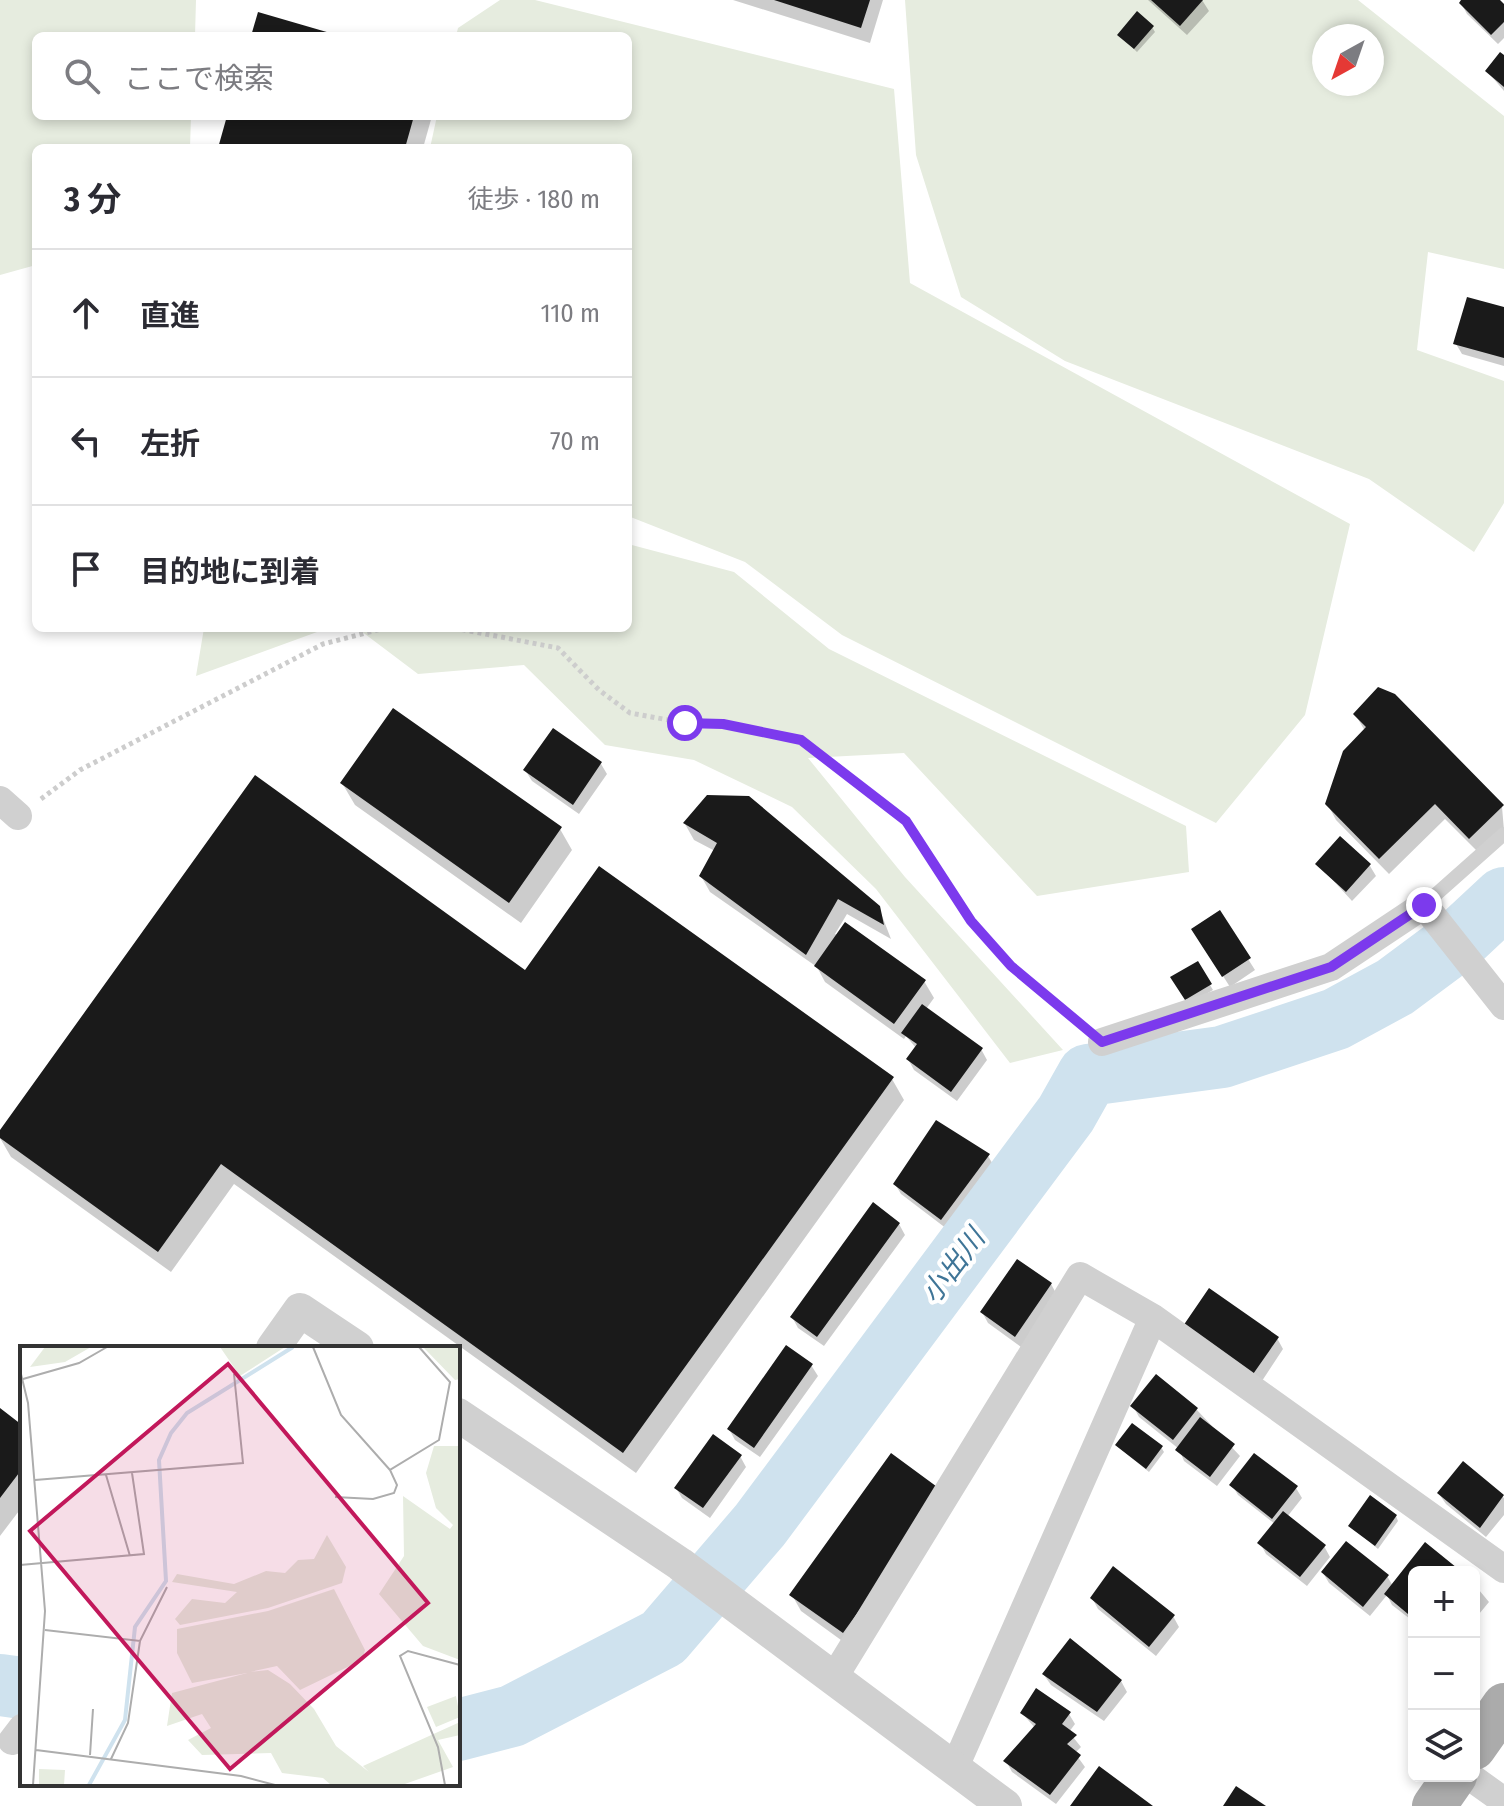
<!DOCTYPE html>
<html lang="ja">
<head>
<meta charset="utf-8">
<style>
	body { margin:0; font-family:"Fira Sans Condensed","Noto Sans JP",sans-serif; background:#f7f7f7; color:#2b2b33 }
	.controls { position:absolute; right:24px; bottom:24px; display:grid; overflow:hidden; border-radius:12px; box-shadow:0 4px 12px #0003 }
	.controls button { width:72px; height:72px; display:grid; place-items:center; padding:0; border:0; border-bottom:2px solid #e1e1e2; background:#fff; color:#2b2b33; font:40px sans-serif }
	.compass { position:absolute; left:1312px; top:24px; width:72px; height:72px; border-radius:50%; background:#fff; box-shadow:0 4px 12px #0003; rotate:220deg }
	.stop { position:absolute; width:24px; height:24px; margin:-18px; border:6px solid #7c3aed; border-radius:50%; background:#fff }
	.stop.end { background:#7c3aed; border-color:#fff; box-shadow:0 2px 8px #0008 }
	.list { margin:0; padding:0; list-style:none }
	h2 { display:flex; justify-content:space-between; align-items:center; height:104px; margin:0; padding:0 32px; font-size:34px }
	h2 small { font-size:26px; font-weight:400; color:#7c7c81 }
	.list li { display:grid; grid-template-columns:52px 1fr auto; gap:24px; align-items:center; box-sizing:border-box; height:128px; padding:0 32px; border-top:2px solid #e1e1e2 }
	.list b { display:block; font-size:30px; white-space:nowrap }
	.list em { font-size:26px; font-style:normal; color:#7c7c81 }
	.icon { flex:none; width:44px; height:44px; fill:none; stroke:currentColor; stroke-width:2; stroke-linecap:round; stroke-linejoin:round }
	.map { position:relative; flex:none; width:1504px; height:1806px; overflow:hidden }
	.search { position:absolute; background:#fff; box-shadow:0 4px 12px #0003; left:32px; top:32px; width:600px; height:88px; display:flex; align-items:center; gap:20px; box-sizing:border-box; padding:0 28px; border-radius:12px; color:#7c7c81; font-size:30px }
	.panel { position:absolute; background:#fff; box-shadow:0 4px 12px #0003; left:32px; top:144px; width:600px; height:488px; border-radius:12px }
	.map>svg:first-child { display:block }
	.green { fill:#e6ecdf; fill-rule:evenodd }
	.shadow { fill:#0003 }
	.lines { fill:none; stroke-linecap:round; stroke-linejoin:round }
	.river { stroke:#cfe2ee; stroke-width:62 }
	.building { fill:#1a1a1a }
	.path { stroke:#cdcdcd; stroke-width:5; stroke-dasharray:4 4; stroke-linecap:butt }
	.service { stroke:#d0d0d0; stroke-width:14 }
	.minor { stroke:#d0d0d0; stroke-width:28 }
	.tertiary { stroke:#d0d0d0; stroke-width:34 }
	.primary { stroke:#ababab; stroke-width:44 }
	.route { stroke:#7c3aed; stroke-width:10 }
	.labels { text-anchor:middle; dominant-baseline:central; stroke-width:8; stroke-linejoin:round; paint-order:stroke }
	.water-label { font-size:28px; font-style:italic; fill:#3f7597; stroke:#fff }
	.inset-river { fill:none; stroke:#cfe2ee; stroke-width:4 }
	.inset-road { fill:none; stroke:#adadad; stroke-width:2 }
	.view { fill:#c2185b; fill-opacity:0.15; stroke:#c2185b; stroke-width:4 }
	.inset-edge { fill:none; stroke:#333; stroke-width:4 }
</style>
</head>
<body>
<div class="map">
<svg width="1504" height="1806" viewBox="0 0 1504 1806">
	<rect width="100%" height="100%" fill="#fff"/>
	<!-- green -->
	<path class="green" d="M0 0H196L195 36H36V116H191L190 148H36V265L0 275Z
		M500 0H535L894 89 910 283 1350 524 1305 715 1216 823 842 635 745 562 628 516V148H430L437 116H628V36H456L458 28Z
		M905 0H1358L1504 116V269L1428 252 1417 350 1504 381V503L1474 552 1369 479 1065 361 961 297 916 155ZM1324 36H1372V84H1324Z
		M628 544 734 572 829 649 1186 826 1189 872 1037 896 904 753 808 758 905 877 1063 1050 1010 1063 876 889 792 807 694 760 605 745 524 665 418 674 357 628H628Z
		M204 628H328L196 676Z"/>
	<!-- shadow -->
	<path class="shadow" d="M733 0H883L870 43Z
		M1148 0H1202L1209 11 1187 35Z
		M1464 0H1497L1504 7V38L1498 44 1467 14 1461 3Z
		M1152 27 1155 32 1137 52 1119 35Z
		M1504 57V91L1487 71Z
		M230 116H432L423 148H220Z
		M1504 309V366L1462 354 1456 344Z
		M1355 714 1502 807 1504 830 1480 854 1445 819 1389 874 1336 820 1327 803 1365 731Z
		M601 764 607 774 579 814 532 781 525 770Z
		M342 783 560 829 572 850 521 923 355 805Z
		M685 824 879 908 891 939 847 914 835 934 924 981 934 998 926 1009 981 1049 987 1060 957 1101 914 1070 908 1059 916 1048 906 1036 904 1039 825 982 817 967 710 892 701 876 715 851 694 840Z
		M1340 839 1370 866 1376 876 1352 901 1318 864Z
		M1219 913 1255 970 1230 987 1200 940Z
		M1197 963 1213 990 1189 1004 1173 977Z
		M526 972 892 1079 904 1100 636 1473 234 1184 171 1272 11 1157 0 1138V1133Z
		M988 1156 994 1166 947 1229 901 1194 895 1184Z
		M899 1224 905 1235 824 1346 798 1328 792 1317Z
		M1051 1284 1057 1295 1021 1347 988 1323 982 1312Z
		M1277 1338 1283 1349 1258 1387 1189 1339Z
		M811 1365 818 1376 760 1457 735 1440 729 1429Z
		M1133 1406 1197 1410 1240 1456 1217 1486 1184 1461 1179 1449 1139 1417Z
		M0 1411 22 1428V1507L0 1536Z
		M1117 1446 1161 1447 1164 1452 1149 1472Z
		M740 1456 746 1467 710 1518 682 1498 676 1488Z
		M1463 1464 1504 1498V1515L1486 1537 1446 1504 1439 1494Z
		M1232 1485 1296 1488 1302 1498 1287 1517 1324 1546 1330 1557 1307 1586 1266 1554 1260 1543 1275 1524 1238 1495Z
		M952 1509 852 1648 801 1611 792 1595Z
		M1396 1516 1398 1521 1378 1549 1350 1526Z
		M1426 1545 1459 1572H1414V1622L1392 1605 1387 1595 1370 1616 1329 1583 1323 1573 1387 1576 1393 1586Z
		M1474 1584 1489 1602 1474 1620Z
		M1092 1598 1173 1616 1179 1627 1156 1656 1098 1609Z
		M1044 1675 1121 1681 1127 1692 1104 1721 1051 1685Z
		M1022 1713 1069 1714 1075 1724 1069 1732 1081 1747 1075 1753 1085 1767 1056 1804 1012 1772 1006 1761 1035 1728Z"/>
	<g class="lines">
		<!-- river -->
		<path class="river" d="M0 1685 22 1688
			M458 1730 512 1716 663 1638 760 1525 1066 1114 1088 1075 1222 1057 1336 1019 1395 987 1461 938 1504 898"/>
	</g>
	<!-- building -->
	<path class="building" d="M774 0H870L861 28Z
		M1151 0H1203L1180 26Z
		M1461 0H1500L1504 4V22L1491 35 1459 3Z
		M1137 11 1154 26 1134 49 1117 35Z
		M258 12 337 35V36H251Z
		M1500 52 1504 55V87L1485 71Z
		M227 116H414L405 148H218Z
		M1467 297 1504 307V358L1453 344Z
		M1378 687 1395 694 1504 805 1469 839 1435 804 1379 859 1325 804 1343 751 1366 727 1353 714Z
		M393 708 562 827 509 903 340 783Z
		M553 728 602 762 573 805 523 770Z
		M255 775 525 970 599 866 894 1077 623 1453 221 1164 158 1252 0 1138V1130Z
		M707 795 749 796 880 906 884 925 838 899 806 955 699 876 717 843 683 823Z
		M1340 836 1371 864 1346 892 1315 864Z
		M1220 910 1251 958 1222 977 1191 929Z
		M845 922 926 980 894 1024 814 966Z
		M1198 961 1212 984 1185 1000 1170 977Z
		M922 1004 983 1048 951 1092 906 1059 917 1044 901 1033Z
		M936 1120 990 1154 941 1220 893 1184Z
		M873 1202 900 1223 817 1337 790 1317Z
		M1017 1259 1052 1283 1015 1337 980 1312Z
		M1209 1288 1279 1337 1251 1377 1181 1329Z
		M786 1345 813 1364 754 1448 727 1429Z
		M1156 1374 1198 1408 1173 1440 1130 1406Z
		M0 1408 22 1425V1469L0 1498Z
		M1200 1417 1235 1444 1210 1477 1175 1450Z
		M1132 1423 1163 1446 1146 1469 1115 1445Z
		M713 1434 742 1455 703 1508 674 1488Z
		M891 1453 944 1492 843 1633 789 1595Z
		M1254 1453 1298 1486 1272 1519 1229 1485Z
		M1463 1461 1504 1495 1480 1528 1437 1493Z
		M1370 1495 1397 1515 1375 1546 1348 1526Z
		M1283 1511 1326 1545 1300 1577 1257 1543Z
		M1346 1541 1389 1575 1363 1607 1321 1572Z
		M1425 1542 1462 1572H1414V1619L1384 1594Z
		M1113 1566 1175 1615 1149 1647 1090 1598Z
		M1070 1638 1122 1680 1097 1712 1042 1674Z
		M1036 1688 1071 1712 1062 1724 1077 1735 1067 1744 1081 1755 1050 1795 1003 1761 1036 1724 1020 1713Z
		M1099 1766 1153 1806H1070Z
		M1236 1786 1266 1806H1223Z"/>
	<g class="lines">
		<!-- path -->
		<path class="path" d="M454 628 558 648 599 690 630 713 685 723 723 724 801 740 906 821 971 921 1011 966 1080 1023
			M41 799 80 770 323 644 385 628"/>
		<!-- service -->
		<path class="service" d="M1424 905 1504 834"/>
		<!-- minor -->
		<path class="minor" d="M0 800 18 816
			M1102 1042 1331 967 1424 905 1504 1006
			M833 1679 1080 1276 1153 1318 1504 1569
			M12 1741 22 1728
			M954 1769 1153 1318
			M1469 1776 1504 1801"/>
		<!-- tertiary -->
		<path class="tertiary" d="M273 1348 300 1310 357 1348
			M458 1415 680 1564 1005 1806"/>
		<!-- primary -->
		<path class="primary" d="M1474 1748 1504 1705
			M1434 1806 1455 1776"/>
	</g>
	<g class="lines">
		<!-- route -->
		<path class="route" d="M685 723 723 724 801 740 906 821 971 921 1011 966 1102 1042 1331 967 1424 905"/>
	</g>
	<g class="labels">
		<!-- water labels -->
		<g class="water-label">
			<text transform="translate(953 1266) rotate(-53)">小出川</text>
		</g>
	</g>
	<!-- overview -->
	<g transform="translate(20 1346)">
		<rect width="440" height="440" fill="#fff"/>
		<path d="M25 1H71L45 16 10 21ZM200 1H265L220 30ZM403 1H440V33L435 34ZM414 100H440V314L403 300 359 248 384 210 383 150 430 183 433 179 416 162 406 127ZM307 189 326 221 322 237 248 262 160 279 155 273 172 253 205 257 217 246 152 236 157 228 214 238 246 225 265 227 278 214 294 213ZM314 243 345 304 342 314 280 344 257 320 230 326 248 324 270 338 294 363 316 400 349 426 343 420 440 376V389L418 394 433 421 382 439H311L303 432 262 427 251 407 182 409 168 394 191 382 182 368 147 380 152 347 227 327 172 337 157 307V283L248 265ZM436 350 440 371 416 381 407 361ZM19 423 45 424 44 439H19Z" fill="#e6ecdf"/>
		<path class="inset-river" d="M69 439 105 374 115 281 146 235 139 114 151 87 167 67 273 1"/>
		<path class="inset-road" d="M293 1 321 69 370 124M0 24 8 57 25 265 13 439M3 33 59 17 87 1M86 129 110 210M15 134 223 117 214 28M315 151 353 153 374 147 377 139 370 124 419 94 430 36 399 1M0 219 124 208 112 127M25 284 120 295 147 241M16 404 221 430 255 439M70 409 73 363M91 413 108 377 120 295M425 439 418 401 380 310 388 305 440 319"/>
		<path class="view" d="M208 18 408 257 210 423 10 185Z"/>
		<rect width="440" height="440" class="inset-edge"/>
	</g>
</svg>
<div class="controls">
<button>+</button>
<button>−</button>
<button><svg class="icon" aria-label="layers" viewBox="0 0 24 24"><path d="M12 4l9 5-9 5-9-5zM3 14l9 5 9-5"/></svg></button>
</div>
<svg class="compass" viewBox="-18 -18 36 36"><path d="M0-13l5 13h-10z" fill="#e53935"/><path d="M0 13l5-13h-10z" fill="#7c7c81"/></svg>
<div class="stop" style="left:685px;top:723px"></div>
<div class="stop end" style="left:1424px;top:905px"></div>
<div class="search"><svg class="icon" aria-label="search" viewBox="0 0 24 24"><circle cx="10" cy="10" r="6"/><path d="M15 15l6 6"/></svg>ここで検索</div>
<section class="panel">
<h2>3 分<small>徒歩 · 180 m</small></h2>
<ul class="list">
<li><svg class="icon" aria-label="ahead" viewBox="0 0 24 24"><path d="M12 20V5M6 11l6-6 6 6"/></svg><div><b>直進</b></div><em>110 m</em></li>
<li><svg class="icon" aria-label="left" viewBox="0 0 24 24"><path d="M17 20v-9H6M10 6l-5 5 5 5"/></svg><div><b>左折</b></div><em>70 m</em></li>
<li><svg class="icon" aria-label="arrive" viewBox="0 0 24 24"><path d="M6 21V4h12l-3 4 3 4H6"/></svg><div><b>目的地に到着</b></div></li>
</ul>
</section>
</div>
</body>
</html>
